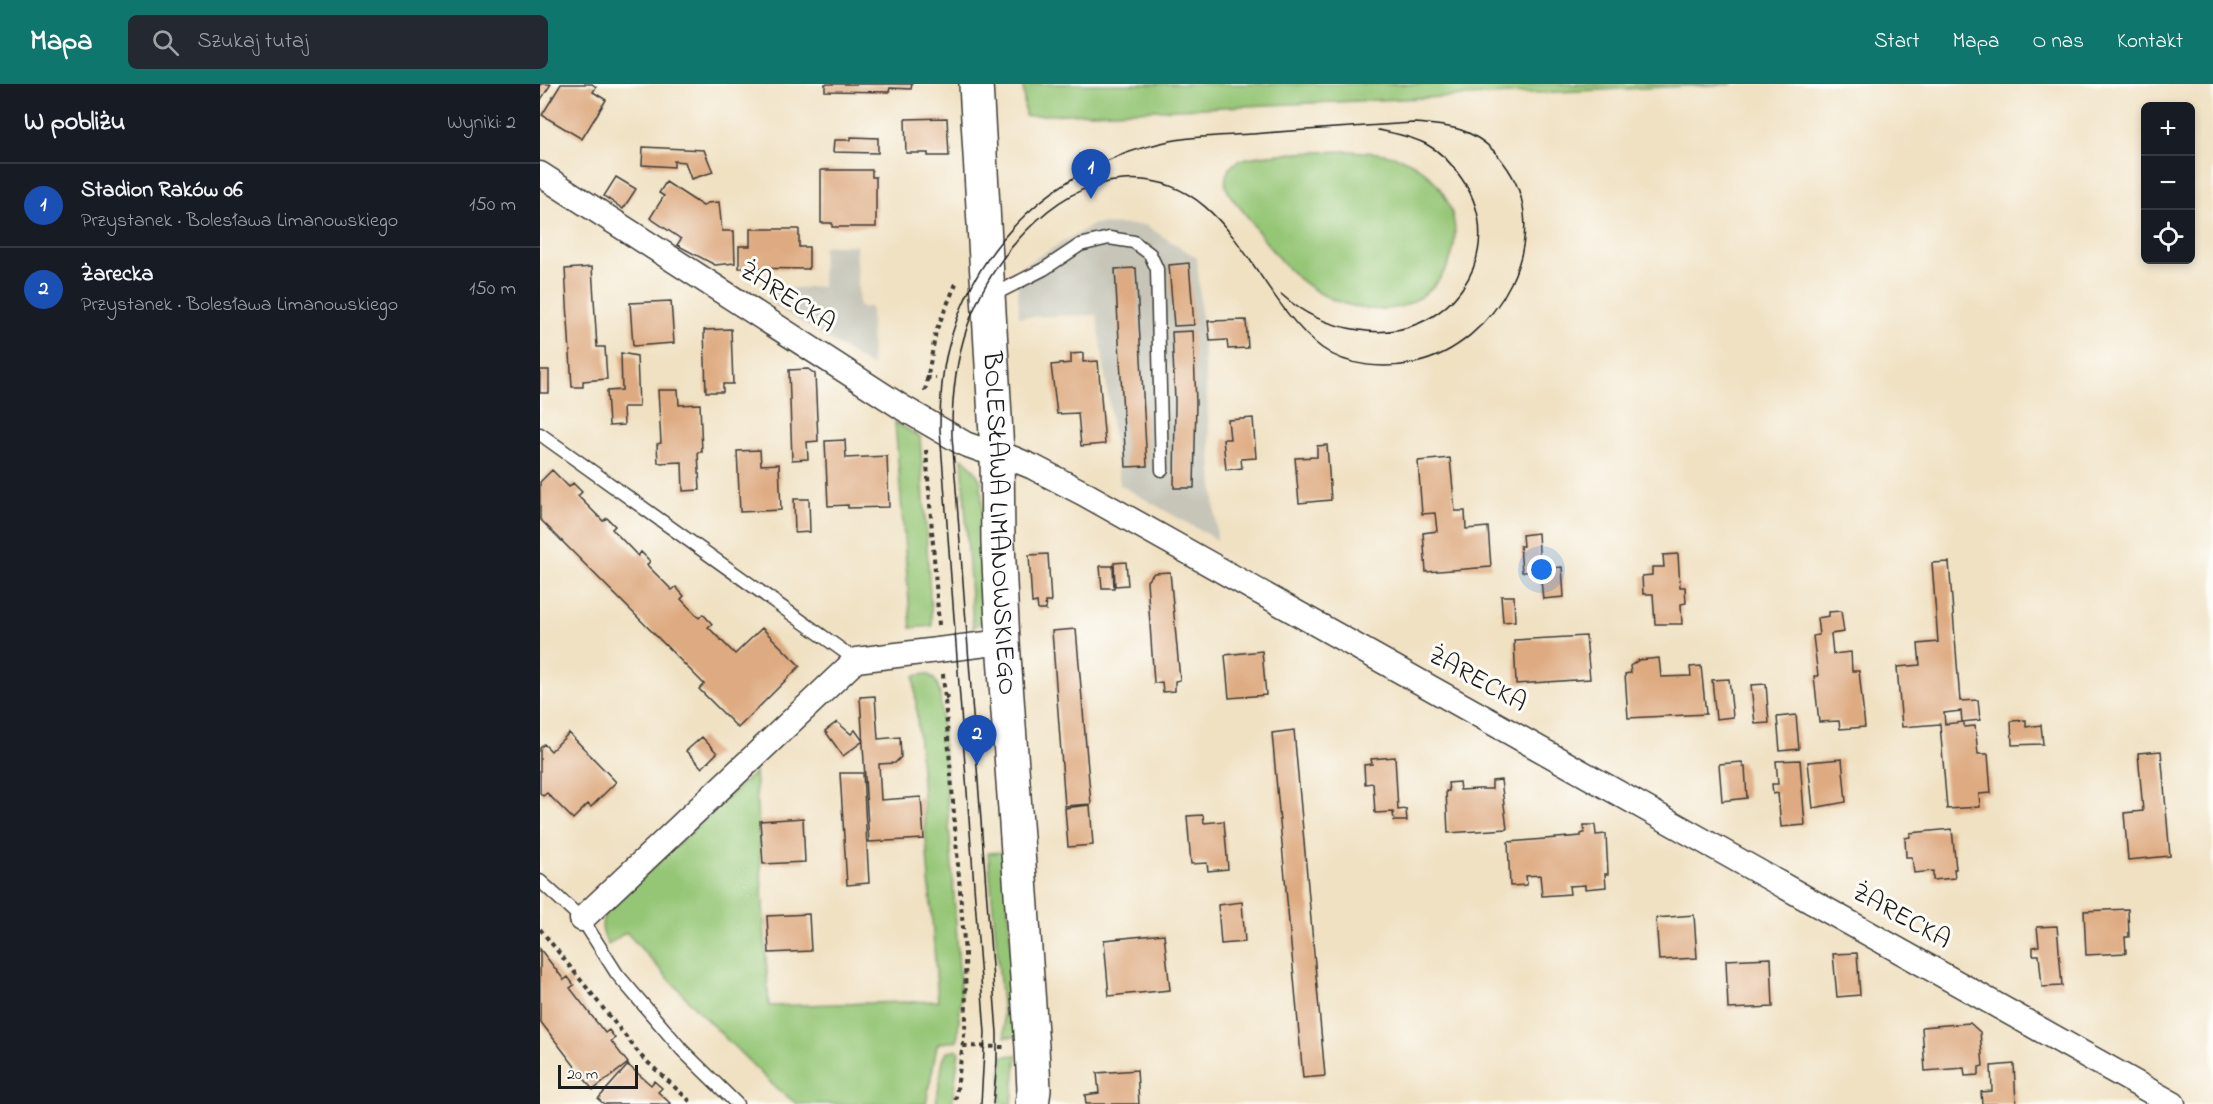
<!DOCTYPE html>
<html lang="pl">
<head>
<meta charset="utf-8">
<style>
	body { margin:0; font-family:"Indie Flower",sans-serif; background:#242831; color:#f1f3f6 }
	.controls { position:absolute; right:18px; top:18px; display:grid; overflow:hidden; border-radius:9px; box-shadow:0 3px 9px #0003 }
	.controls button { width:54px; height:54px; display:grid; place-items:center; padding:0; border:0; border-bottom:2px solid #363941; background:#171b24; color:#f1f3f6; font:30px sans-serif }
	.scale { position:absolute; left:18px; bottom:15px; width:80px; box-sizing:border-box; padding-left:6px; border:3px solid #1c1c1c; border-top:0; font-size:16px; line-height:21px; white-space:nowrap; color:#1c1c1c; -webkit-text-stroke:4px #fdfcf7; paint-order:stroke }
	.you { position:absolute; left:1002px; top:486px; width:21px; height:21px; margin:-15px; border:4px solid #fff; border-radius:50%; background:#1a73e8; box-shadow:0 0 0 9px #1a73e833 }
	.badge { display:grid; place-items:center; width:39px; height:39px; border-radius:50%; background:#0f766e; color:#fff; font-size:20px; font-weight:700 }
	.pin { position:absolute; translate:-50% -50px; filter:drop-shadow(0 2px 3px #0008) }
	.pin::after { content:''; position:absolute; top:32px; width:21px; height:18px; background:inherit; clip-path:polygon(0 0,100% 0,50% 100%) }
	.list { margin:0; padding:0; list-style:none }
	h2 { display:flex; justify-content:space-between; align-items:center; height:78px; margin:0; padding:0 24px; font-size:26px }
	h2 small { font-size:20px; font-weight:400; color:#9ea1a6 }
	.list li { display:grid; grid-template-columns:39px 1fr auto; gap:18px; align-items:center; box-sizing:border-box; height:84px; padding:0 24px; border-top:2px solid #363941 }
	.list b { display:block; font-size:22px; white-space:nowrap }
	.list p { margin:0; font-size:20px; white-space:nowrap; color:#9ea1a6 }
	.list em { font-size:20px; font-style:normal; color:#9ea1a6 }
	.icon { flex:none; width:33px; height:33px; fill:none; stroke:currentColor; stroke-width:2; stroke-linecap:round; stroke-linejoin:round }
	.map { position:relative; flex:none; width:1673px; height:1020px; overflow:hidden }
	header { display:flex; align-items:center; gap:36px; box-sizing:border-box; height:84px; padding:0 30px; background:#0f766e; color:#fff }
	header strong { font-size:28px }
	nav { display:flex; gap:33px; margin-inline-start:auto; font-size:21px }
	.search { width:420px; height:54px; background:#242831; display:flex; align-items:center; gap:15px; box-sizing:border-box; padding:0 21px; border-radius:9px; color:#9ea1a6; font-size:22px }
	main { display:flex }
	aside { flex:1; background:#171b24 }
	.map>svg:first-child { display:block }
	.industrial { fill:#c6c5b8 }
	.green { fill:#95c676; stroke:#587149; stroke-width:1.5 }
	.building { fill:#deaa81 }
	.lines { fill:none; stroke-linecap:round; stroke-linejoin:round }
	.lane-casing { stroke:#3c3a35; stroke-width:15 }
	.street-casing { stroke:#3c3a35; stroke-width:27 }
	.secondary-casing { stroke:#3c3a35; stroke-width:36 }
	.path { stroke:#3c3a35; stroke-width:4; stroke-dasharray:4.5 4.5; stroke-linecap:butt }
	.lane { stroke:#fff; stroke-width:12 }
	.street { stroke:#fff; stroke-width:24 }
	.secondary { stroke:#fff; stroke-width:33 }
	.tram { stroke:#1c1c1c; stroke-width:1.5 }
	.labels { text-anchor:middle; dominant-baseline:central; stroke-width:6; stroke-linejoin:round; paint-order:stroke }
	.street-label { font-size:27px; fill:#1c1c1c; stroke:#fdfcf7 }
</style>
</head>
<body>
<header>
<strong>Mapa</strong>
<div class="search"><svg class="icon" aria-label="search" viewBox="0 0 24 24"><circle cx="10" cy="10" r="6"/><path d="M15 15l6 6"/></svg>Szukaj tutaj</div>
<nav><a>Start</a><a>Mapa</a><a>O nas</a><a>Kontakt</a></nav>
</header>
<main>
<aside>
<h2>W pobliżu<small>Wyniki: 2</small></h2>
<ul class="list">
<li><span class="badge" style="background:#1a4fb4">1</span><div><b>Stadion Raków 06</b><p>Przystanek · Bolesława Limanowskiego</p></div><em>150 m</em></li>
<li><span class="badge" style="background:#1a4fb4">2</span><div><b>Żarecka</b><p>Przystanek · Bolesława Limanowskiego</p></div><em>150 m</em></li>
</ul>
</aside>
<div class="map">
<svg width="1673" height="1020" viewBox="0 0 1673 1020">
	<rect width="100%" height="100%" fill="#fdfcf7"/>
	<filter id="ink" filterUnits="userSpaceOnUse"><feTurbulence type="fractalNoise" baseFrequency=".0167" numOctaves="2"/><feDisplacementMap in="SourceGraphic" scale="12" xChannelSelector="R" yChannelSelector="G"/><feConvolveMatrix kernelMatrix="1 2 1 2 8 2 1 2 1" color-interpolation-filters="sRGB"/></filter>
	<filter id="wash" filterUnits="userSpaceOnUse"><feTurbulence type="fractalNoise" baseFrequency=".008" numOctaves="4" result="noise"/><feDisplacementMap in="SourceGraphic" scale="24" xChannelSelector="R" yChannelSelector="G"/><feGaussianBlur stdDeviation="1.35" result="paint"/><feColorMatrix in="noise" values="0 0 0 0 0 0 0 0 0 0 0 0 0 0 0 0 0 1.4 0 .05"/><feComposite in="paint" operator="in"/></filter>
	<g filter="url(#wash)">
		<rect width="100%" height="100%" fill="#f0e1c3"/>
		<!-- industrial -->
		<path class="industrial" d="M554 140 605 141 657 174 677 456 580 401 557 231 479 233 477 185Z
			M316 161 319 223H331L332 283 228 217 235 206 282 202 283 162Z"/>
		<!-- green -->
		<path class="green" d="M483 0H1192L485 32Z
			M805 67C828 68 855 68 875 81 916 107 929 160 897 198 887 210 871 221 855 224 827 229 796 220 773 205 744 187 726 158 706 131 700 123 691 115 687 105 683 95 687 84 697 78 709 69 786 68 805 67Z
			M355 338 380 353 392 542 371 544Z
			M422 374 433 384 441 397 447 530 445 535 433 544Z
			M387 590C397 595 398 601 400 611L421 914 417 957 400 959 397 961 386 1020H257L236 1004 160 929 86 848 68 861C62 849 60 841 65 828L215 688 229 922 398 917 374 592Z
			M464 768 478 953H465L448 769Z
			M416 965 419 967 412 1020H396L403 976 407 968Z
			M477 971 472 1020H460L463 972Z"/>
		<g id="blocks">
			<!-- building -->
			<path class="building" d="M0 0H11L0 17Z
				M21 0H52L56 3 53 8 66 16 42 55 2 31Z
				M285 0H372L371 5 350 4 349 8 285 7Z
				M407 34 409 72H388V69H366L365 35Z
				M311 53 338 54V69L293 68 294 56H311Z
				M103 63 164 66 173 88 151 95 145 78 134 77V83L102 81Z
				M281 86H332V93H336V143H292V139H281Z
				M76 93 96 105 83 125 64 112Z
				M126 98 163 122 167 119 179 118 182 147H194L195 179 175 181 137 161 141 155 110 134 124 112 119 109Z
				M210 145H259V163H269V185L199 184V162H210Z
				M649 179 654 241 634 242 629 181Z
				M52 183 57 263H65L67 295 43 297V303H32L25 185Z
				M596 184 607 382 586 383 575 185Z
				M131 217 134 259 93 262 90 219Z
				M706 236 708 264 688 265 687 256 670 257 668 237Z
				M191 245 193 300H183V308H166L164 246Z
				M653 247 656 318 654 404H634L635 317 632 248Z
				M81 269 97 272 99 323H83L84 341 69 342 67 307 82 306Z
				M543 269V278L558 277 565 360 541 362 538 329 517 330 511 281 531 279V270Z
				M268 285 275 290 278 357 267 358 268 375 252 376 249 286Z
				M0 286H9V309H0Z
				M118 306H138L139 321 160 320 162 368H158L160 406 143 407 142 378 118 379 117 360 121 359Z
				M713 334 716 374 701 375 702 384 686 386 683 355H690L688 336Z
				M305 356 306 374 347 372 349 423 308 424V421L288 422 285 357Z
				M787 361 791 416 759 419 755 374 777 373V362Z
				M220 366 221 381 239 380 241 426 200 428 197 367Z
				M910 374 915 427H925L926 445 948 443 951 483 886 488 883 449 897 447 895 429 882 430 878 377Z
				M12 386 29 403 33 399 42 408 38 412 63 437 67 434 75 442 72 445 98 472 101 468 110 477 107 481 132 506 136 503 144 512 141 515 159 534 163 530 172 540 168 543 195 570 222 544 260 582 198 644 159 605 164 600 0 435V398Z
				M254 415H269L270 448 255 449Z
				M998 449 1000 485 1022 483 1024 513 1003 515 1000 487 982 488 980 462H983L982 451Z
				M508 470 511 518H505L506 526H498L497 518 492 519 489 471Z
				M1138 470 1140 503H1145L1146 519 1141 520 1142 540H1115L1113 510H1103L1102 492 1112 491V483H1124L1123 471Z
				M586 478 588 501 575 502 574 479Z
				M1409 478 1420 617 1438 616 1440 636 1422 638 1421 627 1404 629 1405 640 1424 638V643L1435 642 1438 670H1448L1451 709 1439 710 1440 723 1407 725 1400 640 1362 643 1357 583 1380 581 1378 560 1398 558 1392 479Z
				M560 482H573L574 504H562Z
				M630 488 640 596 635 597V607L623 608 622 598 614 599 607 497 614 489Z
				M961 512H974L975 537 963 538Z
				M1301 527 1304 548 1291 550 1293 570 1311 568 1312 587H1319L1325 643 1300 645 1299 637 1279 638 1274 592H1278L1273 552 1279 551 1277 534 1289 532V528Z
				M536 545 551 720 525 722 512 547Z
				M1046 552 1050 595 976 600 974 556Z
				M722 567 726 611 689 614 685 571Z
				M1119 574 1121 593 1151 592 1150 583 1161 582 1166 630 1088 634 1085 590 1091 589 1090 582 1099 576Z
				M1189 595 1193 633 1176 635 1172 596Z
				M1226 600 1229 639 1215 640 1211 601Z
				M335 612 338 655 360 653 361 673 355 679 339 680 341 716 381 713 384 755 329 758 320 613Z
				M1256 631 1259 665 1240 667 1237 633Z
				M1486 636V643L1501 641 1503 660 1472 661 1471 637Z
				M297 638 311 650 315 646 323 657 303 672 285 647Z
				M754 646 785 992 763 994 732 649Z
				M29 649 76 698 51 723 48 720 33 735 7 709 3 712 0 709V664L4 660 11 667Z
				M162 653 177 669 162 684 146 667Z
				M1621 667 1630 772 1588 776 1584 729 1603 727 1598 669Z
				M855 673 858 726 866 725 867 737H854L853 728 835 729 833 699 825 700 824 681 832 680 831 675Z
				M1302 675 1306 718 1273 724 1268 678Z
				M1260 676 1265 741 1241 743 1238 709 1233 710 1232 700H1238L1236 677Z
				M1202 678 1203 683H1205L1207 714 1182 717 1179 680Z
				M300 689H323L329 799 307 801Z
				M961 696 967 745 908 749 906 707H909L908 699 919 698 920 706 939 705H952V697Z
				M550 721 553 761 528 763 525 724Z
				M663 731 664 739 684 737 688 785 668 787 667 779 651 780 647 732Z
				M263 734 265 778 223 780 220 737Z
				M1044 741H1055L1056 751 1066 750 1068 790H1065L1066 803 1045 805V801L1029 802 1030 810 1002 812 1000 791 986 792 987 801 970 802 968 758 1041 752V750L1044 749Z
				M1412 745 1416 785H1414L1415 794 1393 796V787L1374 789 1372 773H1366L1365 754 1370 753V749Z
				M702 818 705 858 681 860 678 821Z
				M1588 825 1589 853H1585L1586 869 1546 871 1544 827Z
				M269 830 271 867 229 869 227 832Z
				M1154 831 1157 874 1119 876 1116 834Z
				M1517 842 1522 902 1502 903 1499 871H1493V863L1499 862 1497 843Z
				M624 850 630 906 569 912 564 856Z
				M0 865 24 896 28 893 34 901 30 904 65 949 69 946 75 954 71 957 88 979 53 1006 0 937Z
				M1317 869 1320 911 1297 913 1293 870Z
				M1231 874 1233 923 1188 925 1186 876Z
				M1430 939 1440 948 1443 982 1439 983V991L1425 992 1424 984 1385 987 1382 943Z
				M1474 980 1476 1020H1442L1441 1008 1452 1007 1451 982Z
				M88 981 111 1001 114 997 122 1004 118 1008 131 1020H64L58 1015Z
				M597 986 599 1020H546L545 1011 559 1009 557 989Z"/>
		</g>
	</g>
	<g filter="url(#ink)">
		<use href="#blocks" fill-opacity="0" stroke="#3c3a35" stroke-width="1.5"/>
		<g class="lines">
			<!-- lane casing -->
			<g class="lane-casing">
				<path id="lane" d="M449 213 504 185 540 161 569 154 594 158 610 170 617 185 622 386
					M0 350 316 576
					M0 797 42 835 77 890 142 966 197 1020"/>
			</g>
			<!-- street casing -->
			<g class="street-casing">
				<path id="street" d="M0 90 363 324 425 360 442 366 457 368 493 383 543 409 1633 1020
					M42 835 316 576 463 558"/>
			</g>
			<!-- secondary casing -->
			<g class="secondary-casing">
				<g id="secondary">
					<path id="s1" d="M436 0 457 368 458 459 463 558 492 963 494 1006 492 1020"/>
				</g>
			</g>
			<!-- path -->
			<path class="path" d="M386 294H396
				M385 307 396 247 417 197
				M386 366 399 541
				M403 590 425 870 426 936 415 1020
				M405 613H413
				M0 845 102 973 153 1020
				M423 962 464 963"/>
			<!-- lane -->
			<use href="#lane" class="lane"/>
			<!-- street -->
			<use href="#street" class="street"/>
			<!-- secondary -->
			<use href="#secondary" class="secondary"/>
			<!-- tram -->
			<path class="tram" d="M741 210C763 230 790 242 819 246 906 261 973 170 922 95 913 81 901 68 886 60 872 53 854 49 838 46
				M441 1020 445 949 400 346C400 318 401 291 408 265 434 159 516 83 621 59 650 52 681 52 711 50 766 46 820 42 874 39 890 40 906 41 921 46 938 52 953 64 963 78 1020 151 956 262 875 279 844 285 808 283 782 264 713 213 690 87 583 96 543 99 513 119 486 147 430 205 411 274 412 352L457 949V978L453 1020"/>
		</g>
	</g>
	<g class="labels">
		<!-- street labels -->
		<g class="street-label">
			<text transform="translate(247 214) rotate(33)">ŻARECKA</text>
			<text stroke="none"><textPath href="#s1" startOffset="440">BOLESŁAWA LIMANOWSKIEGO</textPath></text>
			<text transform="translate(937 596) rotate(29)">ŻARECKA</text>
			<text transform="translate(1361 833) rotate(29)">ŻARECKA</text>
		</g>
	</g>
</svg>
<div class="controls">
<button>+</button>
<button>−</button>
<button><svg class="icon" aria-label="locate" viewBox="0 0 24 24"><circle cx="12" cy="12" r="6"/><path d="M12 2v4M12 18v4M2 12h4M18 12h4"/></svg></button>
</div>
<div class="scale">20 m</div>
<div class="you"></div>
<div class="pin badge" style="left:551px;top:115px;background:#1a4fb4">1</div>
<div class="pin badge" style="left:437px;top:681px;background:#1a4fb4">2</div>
</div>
</main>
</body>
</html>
